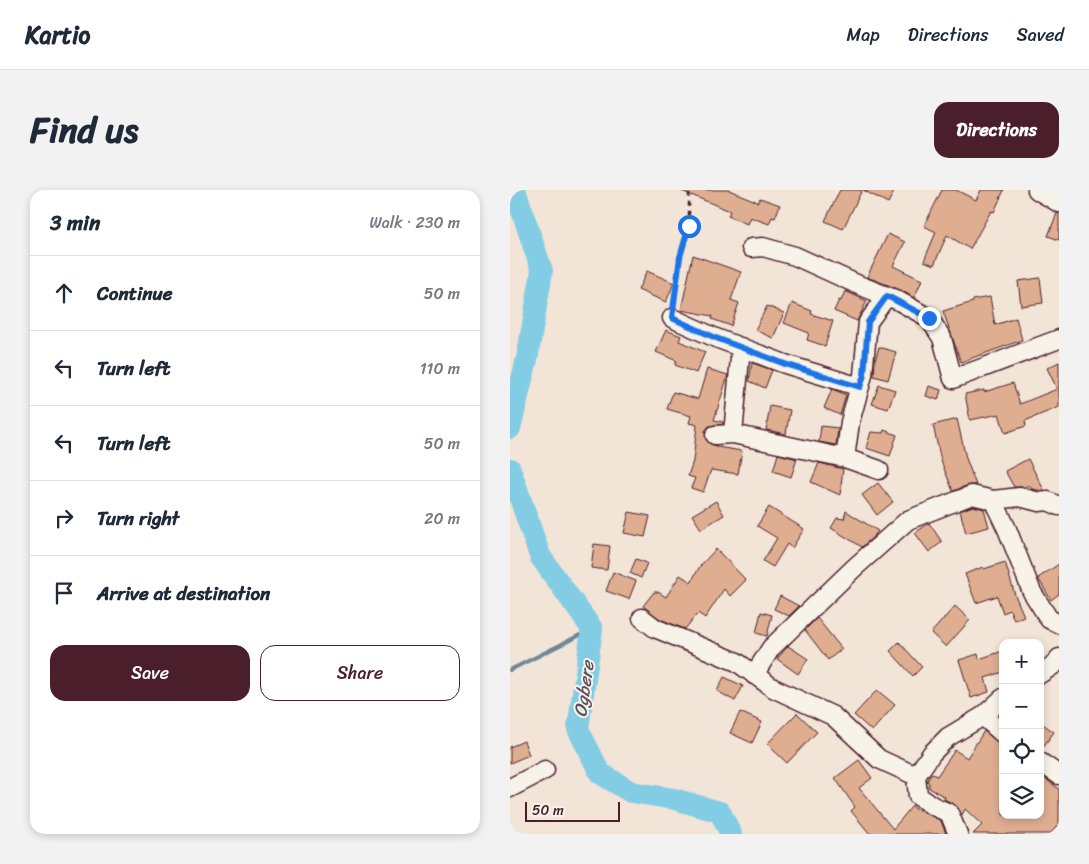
<!DOCTYPE html>
<html lang="en">
<head>
<meta charset="utf-8">
<style>
	body { margin:0; font-family:Sriracha,sans-serif; background:#f2f2f3; color:#1f2937 }
	.controls { position:absolute; right:15px; bottom:15px; display:grid; overflow:hidden; border-radius:10px; box-shadow:0 2px 8px #0003 }
	.controls button { width:45px; height:45px; display:grid; place-items:center; padding:0; border:0; border-bottom:1px solid #e0e1e3; background:#fff; color:#1f2937; font:25px sans-serif }
	.scale { position:absolute; left:15px; bottom:12px; width:95px; box-sizing:border-box; padding-left:5px; border:2px solid #4a1f2b; border-top:0; font-size:14px; line-height:18px; white-space:nowrap; color:#4a1f2b; -webkit-text-stroke:4px #f7f3e8; paint-order:stroke }
	.stop { position:absolute; width:15px; height:15px; margin:-11px; border:4px solid #1a73e8; border-radius:50%; background:#fff }
	.stop.end { background:#1a73e8; border-color:#fff; box-shadow:0 1px 5px #0008 }
	.list { margin:0; padding:0; list-style:none }
	h2 { display:flex; justify-content:space-between; align-items:center; height:65px; margin:0; padding:0 20px; font-size:21px }
	h2 small { font-size:16px; font-weight:400; color:#747a83 }
	.list li { display:grid; grid-template-columns:32px 1fr auto; gap:15px; align-items:center; box-sizing:border-box; height:75px; padding:0 20px; border-top:1px solid #e0e1e3 }
	.list b { display:block; font-size:19px; white-space:nowrap }
	.list em { font-size:16px; font-style:normal; color:#747a83 }
	.actions { display:flex; gap:10px; padding:15px 20px }
	.actions a { flex:1; padding:11px 0; border:1px solid #4a1f2b; border-radius:15px; text-align:center; font-size:18px; color:#4a1f2b }
	.actions .main { background:#4a1f2b; color:#fff }
	.icon { flex:none; width:28px; height:28px; fill:none; stroke:currentColor; stroke-width:2; stroke-linecap:round; stroke-linejoin:round }
	.map { position:relative; flex:none; width:549px; height:644px; overflow:hidden; border-radius:15px }
	header { display:flex; align-items:center; gap:30px; box-sizing:border-box; height:70px; padding:0 25px; background:#fff; border-bottom:1px solid #e0e1e3 }
	header strong { font-size:24px }
	nav { display:flex; gap:28px; margin-inline-start:auto; font-size:18px }
	.intro { display:flex; align-items:center; justify-content:space-between; box-sizing:border-box; height:120px; padding:0 30px }
	h1 { margin:0; font-size:35px }
	.button { padding:12px 22px; border-radius:15px; background:#4a1f2b; color:#fff; font-size:18px; font-weight:700 }
	main { display:flex; gap:30px; padding:0 30px }
	aside { flex:1; background:#fff; border-radius:15px; box-shadow:0 2px 8px #0003 }
	.map>svg:first-child { display:block }
	.lines { fill:none; stroke-linecap:round; stroke-linejoin:round }
	.stream { stroke:#6c879a; stroke-width:4 }
	.river { stroke:#83cde4; stroke-width:22 }
	.building { fill:#dfae91; stroke:#4a1f2b }
	.minor-casing { stroke:#4a1f2b; stroke-width:21 }
	.path { stroke:#4a1f2b; stroke-width:2.5; stroke-dasharray:5 4; stroke-linecap:butt }
	.minor { stroke:#f7f3e8; stroke-width:18 }
	.route { stroke:#1a73e8; stroke-width:6 }
	.labels { text-anchor:middle; dominant-baseline:central; stroke-width:4; stroke-linejoin:round; paint-order:stroke }
	.water-label { font-size:18px; font-style:italic; fill:#5b5362; stroke:#f7f3e8 }
</style>
</head>
<body>
<header>
<strong>Kartio</strong>
<nav><a>Map</a><a>Directions</a><a>Saved</a></nav>
</header>
<div class="intro"><h1>Find us</h1><a class="button">Directions</a></div>
<main>
<aside>
<h2>3 min<small>Walk · 230 m</small></h2>
<ul class="list">
<li><svg class="icon" aria-label="ahead" viewBox="0 0 24 24"><path d="M12 20V5M6 11l6-6 6 6"/></svg><div><b>Continue</b></div><em>50 m</em></li>
<li><svg class="icon" aria-label="left" viewBox="0 0 24 24"><path d="M17 20v-9H6M10 6l-5 5 5 5"/></svg><div><b>Turn left</b></div><em>110 m</em></li>
<li><svg class="icon" aria-label="left" viewBox="0 0 24 24"><path d="M17 20v-9H6M10 6l-5 5 5 5"/></svg><div><b>Turn left</b></div><em>50 m</em></li>
<li><svg class="icon" aria-label="right" viewBox="0 0 24 24"><path d="M7 20v-9h11M14 6l5 5-5 5"/></svg><div><b>Turn right</b></div><em>20 m</em></li>
<li><svg class="icon" aria-label="arrive" viewBox="0 0 24 24"><path d="M6 21V4h12l-3 4 3 4H6"/></svg><div><b>Arrive at destination</b></div></li>
</ul>
<div class="actions"><a class="main">Save</a><a>Share</a></div>
</aside>
<div class="map">
<svg width="549" height="644" viewBox="0 0 549 644">
	<rect width="100%" height="100%" fill="#f2e5d7"/>
	<filter id="ink" filterUnits="userSpaceOnUse"><feTurbulence type="fractalNoise" baseFrequency=".02" numOctaves="2"/><feDisplacementMap in="SourceGraphic" scale="10" xChannelSelector="R" yChannelSelector="G"/><feConvolveMatrix kernelMatrix="1 2 1 2 8 2 1 2 1" color-interpolation-filters="sRGB"/></filter>
	<g filter="url(#ink)">
		<g class="lines">
			<!-- stream -->
			<path class="stream" d="M0 480 82 439"/>
			<!-- river -->
			<path class="river" d="M0 238 17 169 32 81 5 0
				M0 279 30 366 82 439 68 539 90 583 121 602 164 609 210 622 221 644"/>
		</g>
		<!-- building -->
		<path class="building" d="M169 0H219L248 12 250 8 270 15 265 28 262 27 259 34 240 27 237 34 218 26 220 21Z
			M330 0H352L333 39 315 31Z
			M353 0H385L378 13Z
			M432 0H446L466 10 471 0H494L484 22 481 21 460 59 437 45 424 75 414 71 426 42 414 36Z
			M547 23 549 24V50L538 46Z
			M378 44 395 52 383 76 412 90 404 108 391 100 357 87Z
			M183 65 231 82 221 110 229 113 221 136 202 129 203 126 171 120Z
			M137 81 164 93 156 112 128 100Z
			M530 88 533 113 511 116 508 91Z
			M335 101 357 111 347 131 324 121 329 110 331 111Z
			M480 107 485 135 506 128 512 150 451 172 433 121 463 112V110Z
			M282 113 302 121 301 124 323 131 315 156 297 150 299 143 274 133Z
			M257 116 274 123 263 148 245 140Z
			M156 140 171 146 169 151 195 162 186 183 165 175 167 171 146 162Z
			M369 157 386 162 378 190 364 186 365 170Z
			M549 172V217L515 231 516 236 495 243 489 224 460 230 455 204 474 200V202L503 193 510 214 547 199 537 178Z
			M242 173 262 180 255 198 239 191Z
			M197 179 218 185 204 230 213 232V234L199 236 195 241 196 250 200 254 207 256V257L232 261 228 284 201 280 193 302 181 298 185 288 178 286 183 271 187 235 179 233 181 226 157 219 163 202 188 209Z
			M369 195 385 200 378 219 362 214Z
			M419 196 431 200 428 210 416 206Z
			M322 199 336 205 330 225 314 218Z
			M260 216 280 220 276 244 256 240Z
			M447 229 456 268 466 295H458L443 301 431 271 423 235Z
			M311 236 328 238 326 255 309 252Z
			M374 240 387 245 380 266 356 258 361 242 373 243Z
			M268 264 287 269 281 287 263 281Z
			M518 269 534 300 533 301 522 299 519 295 515 297H504L495 281Z
			M309 273 333 279 330 305 301 292Z
			M368 293 383 312 367 325 352 305Z
			M206 311 214 325 191 339 182 325Z
			M463 316 474 319 479 337 456 343 450 321Z
			M259 317 294 339 282 358 277 354 263 377 253 371 267 348 247 336Z
			M336 321 368 341 364 346 352 357 321 338 327 328 334 329Z
			M119 322 140 326 135 347 114 343Z
			M419 333 432 352 419 362 405 343Z
			M84 354 100 356 97 380 81 378Z
			M206 359 236 390 220 406 214 399 195 428 188 423 175 439 150 429 133 416 144 402H148L156 407 170 385 181 392 190 376Z
			M126 369 137 373 131 388 120 383Z
			M495 372 505 405 514 426 504 430 500 420 493 423 487 406 466 413 455 384 473 377 474 379Z
			M549 374V404L541 410 528 388Z
			M103 382 126 391 119 409 96 401Z
			M270 406 289 416 279 426 264 419Z
			M445 416 460 430 436 457 421 443Z
			M251 422 262 425 257 446 246 443Z
			M307 428 332 459 318 470 295 440Z
			M389 452 412 477 403 486 380 461Z
			M278 456 298 469 288 484 267 469Z
			M493 461V482L475 488 479 502 461 508 449 470 468 464 469 469Z
			M214 487 233 496 225 511 207 501Z
			M367 500 385 515 362 541 344 525Z
			M230 522 252 532 242 553 220 543Z
			M287 523 307 542 277 573 257 554Z
			M530 532 544 542 530 561Z
			M474 541 490 554 487 557 493 560V625H530V585L549 599V634L540 644H463L472 635 455 619 452 625 449 619 444 614 434 609 435 607 419 598V593L417 591 422 583 427 586 445 560 457 568Z
			M14 551 19 565 0 573V557Z
			M349 570 362 588 349 598 383 639 402 616 408 621 409 619 431 631 436 644H360L341 621 345 617 325 588Z"/>
		<g class="lines">
			<!-- minor casing -->
			<g class="minor-casing">
				<path id="minor" d="M527 0 549 13
					M241 58 253 57 285 66 351 96 387 110 419 128 432 148 443 189 549 149
					M162 128 206 148 275 174 350 197
					M223 244 231 157
					M205 245 223 244 335 268 369 280
					M335 268 340 232 353 185 358 132 377 106
					M483 310 497 339 522 402 539 429 549 434
					M132 428 145 438 227 472 263 498 323 526 369 569 406 586
					M530 484 545 474 549 468
					M244 485 261 458 344 378 398 330 462 305 483 310 510 307 529 312 538 311 549 316
					M473 526 493 544
					M530 572 549 585
					M0 598 35 580
					M448 644 439 623 423 616 408 606 406 586 422 563 438 547 473 526 493 508"/>
			</g>
			<!-- path -->
			<path class="path" d="M164 114 170 67 179 36V0"/>
			<!-- minor -->
			<use href="#minor" class="minor"/>
		</g>
	</g>
	<g class="lines" filter="url(#ink)">
		<!-- route -->
		<path class="route" d="M179 36 170 67 162 128 206 148 275 174 350 197 354 185 358 132 377 106 419 128"/>
	</g>
	<g class="labels">
		<!-- water labels -->
		<g class="water-label">
			<text transform="translate(74 499) rotate(-82)">Ogbere</text>
		</g>
	</g>
</svg>
<div class="controls">
<button>+</button>
<button>−</button>
<button><svg class="icon" aria-label="locate" viewBox="0 0 24 24"><circle cx="12" cy="12" r="6"/><path d="M12 2v4M12 18v4M2 12h4M18 12h4"/></svg></button>
<button><svg class="icon" aria-label="layers" viewBox="0 0 24 24"><path d="M12 4l9 5-9 5-9-5zM3 14l9 5 9-5"/></svg></button>
</div>
<div class="scale">50 m</div>
<div class="stop" style="left:179px;top:36px"></div>
<div class="stop end" style="left:419px;top:128px"></div>
</div>
</main>
</body>
</html>
